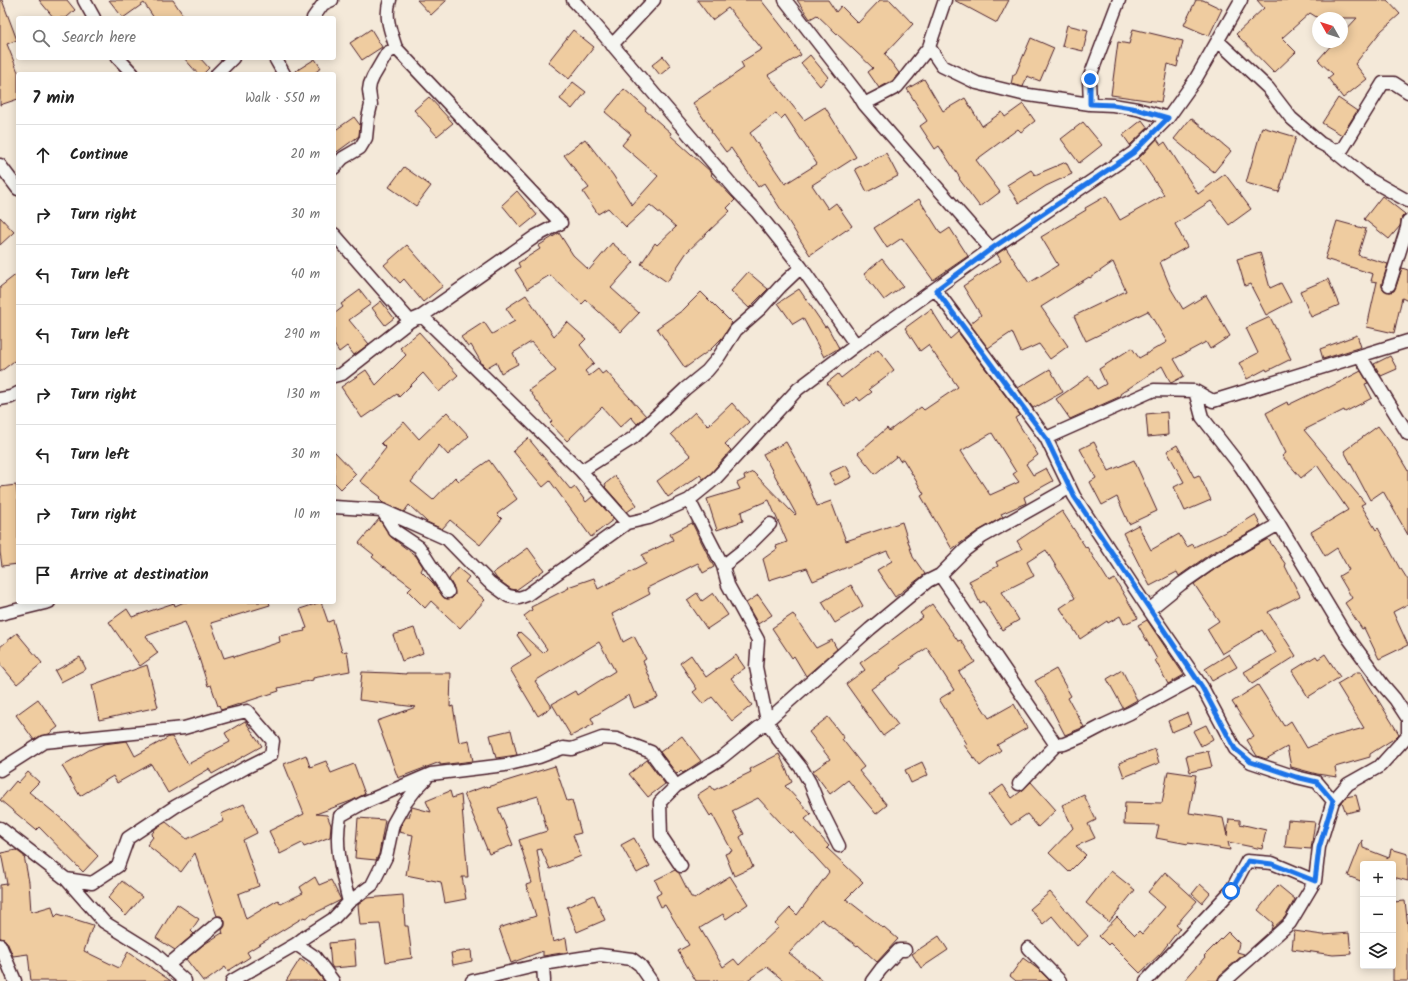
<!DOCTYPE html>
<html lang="en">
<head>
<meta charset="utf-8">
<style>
	body { margin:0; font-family:Kalam,sans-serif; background:#f6f6f6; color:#222 }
	.controls { position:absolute; right:12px; bottom:12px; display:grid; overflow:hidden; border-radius:4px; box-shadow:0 2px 10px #0003 }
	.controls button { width:36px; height:36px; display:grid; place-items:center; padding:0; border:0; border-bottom:1px solid #e0e0e0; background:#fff; color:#222; font:20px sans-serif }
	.compass { position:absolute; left:1312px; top:12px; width:36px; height:36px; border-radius:50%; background:#fff; box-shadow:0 2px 10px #0003; rotate:309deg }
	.stop { position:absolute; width:12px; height:12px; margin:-9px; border:3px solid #1a73e8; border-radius:50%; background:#fff }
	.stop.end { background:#1a73e8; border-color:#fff; box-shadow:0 1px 4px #0008 }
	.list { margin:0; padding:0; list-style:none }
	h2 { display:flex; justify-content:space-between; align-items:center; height:52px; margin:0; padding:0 16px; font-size:17px }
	h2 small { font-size:13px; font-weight:400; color:#767676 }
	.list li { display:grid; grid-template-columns:26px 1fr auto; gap:12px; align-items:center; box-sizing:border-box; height:60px; padding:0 16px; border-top:1px solid #e0e0e0 }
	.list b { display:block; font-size:15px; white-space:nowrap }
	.list em { font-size:13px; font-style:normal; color:#767676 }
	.icon { flex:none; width:22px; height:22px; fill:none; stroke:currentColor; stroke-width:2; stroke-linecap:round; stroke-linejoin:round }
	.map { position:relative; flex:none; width:1408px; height:981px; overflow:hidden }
	.search { position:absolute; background:#fff; box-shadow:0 2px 10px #0003; left:16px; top:16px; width:320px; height:44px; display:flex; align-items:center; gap:10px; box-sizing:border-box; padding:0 14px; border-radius:4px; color:#767676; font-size:15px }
	.panel { position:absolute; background:#fff; box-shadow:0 2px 10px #0003; left:16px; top:72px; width:320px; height:532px; border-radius:4px }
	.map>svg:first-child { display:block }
	.building { fill:#efcca0; stroke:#4a1f2b; fill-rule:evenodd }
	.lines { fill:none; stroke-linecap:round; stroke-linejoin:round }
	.street-casing { stroke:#4a1f2b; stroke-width:15 }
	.street { stroke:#f6f6f2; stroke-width:12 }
	.route { stroke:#1a73e8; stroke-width:5 }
</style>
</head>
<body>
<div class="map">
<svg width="1408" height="981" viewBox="0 0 1408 981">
	<rect width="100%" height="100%" fill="#f4e9d9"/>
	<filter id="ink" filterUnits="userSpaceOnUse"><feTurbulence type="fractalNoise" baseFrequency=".025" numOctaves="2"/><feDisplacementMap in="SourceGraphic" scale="8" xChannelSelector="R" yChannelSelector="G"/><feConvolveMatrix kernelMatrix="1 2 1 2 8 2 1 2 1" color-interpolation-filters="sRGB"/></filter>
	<g filter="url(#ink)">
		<!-- building -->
		<path class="building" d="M0 0H2L17 40 7 44 18 72V99L0 105Z
			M39 0H67L75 10 66 18H54Z
			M109 0H173L185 18H154L144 3 123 18Z
			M417 0H447L431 15Z
			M697 0H761L787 33 801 55 768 75 804 120 825 107 856 157 812 185 828 209 836 203 852 226 810 255 764 183 758 187 731 148 726 152 711 132 712 131 693 103 744 68 741 62 762 49 728 8 712 20ZM776 113 781 119 785 115 817 164 785 184 750 133Z
			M797 0H828L836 12 841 6 858 23 880 0H890L913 24 885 54 899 73 892 81 879 88 868 72 873 68 817 15 810 19Z
			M954 0H1009L997 23Z
			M1196 0H1203L1222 9 1209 36 1184 25Z
			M1257 0H1387L1400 14 1381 31 1355 64 1367 79 1343 98 1328 78 1333 74 1318 60 1334 42H1342V34L1357 18H1318L1310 13 1282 38 1296 52 1274 73 1236 34 1264 8Z
			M1067 25 1088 30 1083 51 1062 46Z
			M371 29 382 47 362 60 350 43Z
			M1133 29 1183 41 1177 67 1168 64 1161 102 1111 95 1118 42 1129 44Z
			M573 30 594 47 569 79 548 62Z
			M1031 38 1054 48 1040 81 1027 76 1023 87 1011 84 1013 75H1015Z
			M810 55 828 77 820 86 801 63Z
			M663 56 671 66 660 75 652 65Z
			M184 58H200L209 68 203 74H198Z
			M315 59 321 68 313 74H291Z
			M924 79 943 111 965 98 982 126 1002 112 1005 117 1023 104 1035 121 1021 132 1018 129 976 160 1000 192 980 207 959 179 960 178 939 146 935 149 920 126 927 121 907 89Z
			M573 82 586 92 572 109 560 99Z
			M624 89 646 108 645 110 671 133 670 135 711 172 712 174 711 175 735 200 727 208 730 211 687 252 667 282 641 264 655 243 657 245 676 227 650 205 626 227 608 208 598 214 583 192 589 188 564 155 585 139 613 175 632 205 658 176 622 145 631 134 605 112Z
			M429 97 453 123 437 136 414 110Z
			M1338 98 1357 111 1342 135 1322 123Z
			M354 117 360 125 359 136 334 154V131Z
			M1191 118 1231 151 1214 172 1174 139Z
			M1142 120 1148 128 1130 145 1123 135Z
			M1083 122 1102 145 1079 163 1061 139Z
			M1262 127 1296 137 1279 192 1246 183Z
			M1157 139 1161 145 1165 142 1198 194 1225 174 1251 209 1229 225 1211 201 1175 224 1187 247 1160 262 1171 289 1183 309 1206 295 1230 336 1210 349 1206 342 1174 359 1184 376 1171 383 1162 366 1120 394 1121 396 1119 397 1070 419 1056 399 1089 376 1097 389 1106 384 1099 369 1132 348 1139 358 1167 342 1148 311 1086 341 1074 316 1126 291 1113 262 1090 278 1089 277 1041 307 1068 346 1050 359 1039 344 1021 352 1012 332 988 348 970 324 981 315 963 286 1001 261 997 254 1006 248 1029 283 1058 265 1041 237 1086 210 1085 208 1106 196 1120 220 1164 195 1139 158Z
			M886 153 898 176 867 192 855 169Z
			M1066 162 1072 174 1046 186 1019 203 1007 185 1031 170 1035 175Z
			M404 167 431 186 416 206 389 187Z
			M517 191 537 215 521 228 502 205Z
			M1382 196 1405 214 1402 217 1400 226 1389 239 1364 219Z
			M919 199 941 234 950 228 968 256 933 280 902 238 887 248 874 228Z
			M0 217 14 232 0 245Z
			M1337 221 1366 229 1358 255 1388 264 1382 283V287L1384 290 1390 292 1394 291 1396 287 1402 268 1408 270V301L1402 298 1394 333 1367 327 1377 282 1371 281 1373 274 1325 259Z
			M559 233 573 255 589 270 612 243 634 262 611 288 639 313 621 332 586 300 582 304 550 275 527 289 515 270 520 267 518 263 540 249 538 246Z
			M407 245 443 286 423 302 404 279 400 283 384 265Z
			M1260 252 1270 288 1281 283 1291 302 1266 315 1250 284 1245 286 1237 259Z
			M882 259 903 286 884 300 864 274Z
			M748 272 768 289 749 308 731 291Z
			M18 273V358L0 372V287Z
			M1328 279 1339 305 1311 317 1300 291Z
			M799 289 825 327 827 326 839 348 824 357 803 318 793 324 778 303Z
			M360 290 371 304 349 320 369 344 354 355 347 346 339 352 334 344V314L343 307 341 304Z
			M701 292 732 323 722 338 710 350 685 368 657 328 683 310Z
			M526 295 554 336 567 322 586 339 580 345 594 363 585 371 589 376 598 369 602 374 606 371 646 416 637 424 631 417 620 427 602 407 567 441 550 423 552 421 529 390 556 371 531 342 513 353 518 364 501 373 496 362 486 368 482 364 471 345 468 347 461 337 484 322 492 334 515 321 506 308Z
			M381 301 394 318 385 325 372 308Z
			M931 309 950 339 958 332 1020 415 1015 418 1038 455 1026 464 1033 475 1046 468 1053 481 1024 497 1026 503 1001 514 1003 517 978 531 952 549 921 496 924 494 903 459 900 461 897 456 875 474 858 453 887 428 889 431 921 407 924 410 958 387 928 345 920 351 905 328ZM992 433 1016 472 1013 474 1019 482 990 495 961 451Z
			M1270 317 1291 359 1267 371 1266 369 1247 379 1239 363 1258 353 1246 328Z
			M419 332 458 375 439 392 423 373 399 397 397 394 362 418 341 387 366 370 376 385 406 355 400 348Z
			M1357 335 1361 347 1323 359 1320 349Z
			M878 349 894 370 869 389 872 392 860 401 857 397 845 406 827 383 838 374 841 378Z
			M1390 356 1397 369 1381 376 1374 364Z
			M1050 369 1063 392 1038 406V405L1033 408 1018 388Z
			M1361 371 1368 383 1365 384 1372 398 1345 412 1344 410 1304 430 1365 503 1361 505 1376 530 1378 528 1400 569H1401L1408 580V604L1393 612 1408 645 1379 659 1364 628 1362 629 1345 603 1352 598 1339 576 1349 570 1337 548 1325 556 1311 532 1348 510 1317 465 1301 478 1282 456 1286 453 1266 413 1287 402 1288 405 1313 393V394L1328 387V388Z
			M732 403 749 422 725 444 731 450 711 473 703 479 700 475 668 497 657 481 691 456 671 434 695 412 708 426Z
			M447 412 469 436 448 455 439 445 411 482 433 500 455 477 459 481 489 460 517 499 497 514 502 519 480 545 450 520 442 529 427 522 409 505 404 512 383 503 379 499 381 497 360 481 386 448 381 443 404 422 419 439Z
			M1167 412 1168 435 1148 437 1146 414Z
			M1378 426 1395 449 1408 471V535L1383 491 1370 500 1344 451Z
			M528 438 571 490 575 487 586 502 593 496 614 519 591 537 550 481 543 487 513 451Z
			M786 442 804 474 817 506 831 501 846 541 902 522 913 557 925 574 895 597 877 570 892 561 887 551 813 581 807 568 769 580 763 559 777 549 776 546 787 542 769 500 741 512 743 521 717 530 707 499 740 489 737 483 745 479 744 476 753 472 795 515 796 514 763 454Z
			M1094 442 1109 471 1134 460 1157 511 1129 524 1117 497 1102 505 1090 482 1096 478 1080 449Z
			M1177 445 1194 477 1199 475 1211 500 1185 511 1174 487 1184 482 1167 451Z
			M334 451 356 474 341 489 334 482Z
			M846 465 852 477 835 485 829 473Z
			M615 476 637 505 627 512 605 487 606 486 605 484Z
			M16 485 18 500V564L2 566 0 552V487Z
			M1062 511 1086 548 1087 547 1109 582 1115 579 1138 618 1124 624 1120 616 1108 623 1107 621 1080 639 1060 608 1075 598 1046 550 1027 562 1034 576 1002 592 1019 620 1002 630 984 601 980 603 969 581 998 566 996 562 1022 549 1017 541Z
			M1255 515 1261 526 1210 554 1179 576 1177 572 1150 586 1123 533 1138 525 1151 550 1179 534 1187 547 1193 544 1194 547 1234 528Z
			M379 519 391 537 416 556 423 567 421 571 433 583 444 598 448 599 452 598 455 595 454 588 449 579 458 568 469 577 465 582 485 600 460 628 431 601 425 608 408 591 412 587 384 566V567L372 557 374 555 359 543Z
			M692 523 714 567 703 573 698 563 647 588 650 594 612 614 623 642 634 636 646 659 643 661 658 698 634 708 629 695 591 718 594 724 571 736 552 704 575 691 577 695 615 671 599 642 535 681 552 707 538 716 510 669 531 656 517 635 520 632 543 653 547 649 524 616 532 610 531 607 569 588 568 587 594 578 598 589 646 564 642 555 673 540 670 534Z
			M1268 539 1286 565 1285 566 1300 596 1268 612 1296 656 1252 684 1244 672 1276 653 1262 630 1222 654 1207 629 1219 621 1194 584 1218 567Z
			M528 548 544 570 516 590 511 589 497 579 493 573Z
			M851 585 863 606 835 623 822 602Z
			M697 593 702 601 713 593 728 615 707 629 687 600Z
			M758 595 772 615 758 624 746 603Z
			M184 602H269L270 605 211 623 224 658 234 655V657L280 642 279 636 305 631 304 629 307 628 300 609 321 602 328 622 333 620 342 652 347 651 350 671 313 678V680L278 688 279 691 221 710 219 705 218 706 211 685 208 686 198 655 185 622 146 636 158 653 140 666 109 622 127 609 132 617 174 603 175 606Z
			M932 604 958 641 961 640 975 662 959 672 989 718 1014 704 1027 728 997 745 1001 750 980 766 964 745 967 744 939 699 954 690 927 648 900 666 902 668 871 689 898 725 883 736 846 684 865 670 860 663 923 617 920 613Z
			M793 614 816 648 832 640 837 649 806 676 794 656 792 658 772 628Z
			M1147 620 1184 675 1168 684 1155 660 1157 659 1138 625Z
			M414 628 423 653 402 661 393 635Z
			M17 633 42 663 17 684 0 664V647Z
			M1229 654 1237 667 1212 681 1205 669Z
			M1325 654 1340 677 1308 697 1292 671 1316 656 1318 659Z
			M691 655 706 677 736 655 745 668 731 678 752 705 732 721 712 697 703 704 693 692 697 689 680 663Z
			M80 657 86 669 61 682 55 671Z
			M147 665 158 707 99 720 92 685Z
			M1056 669 1071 696 1068 698 1084 727 1065 735 1046 698 1035 681Z
			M1122 670 1137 700 1123 708 1107 679Z
			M362 672 391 673 406 674V673H451L450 707 453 706 459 742 469 740 473 761 440 765V762L398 778 377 721 416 707 359 700Z
			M1357 672H1361L1399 734 1395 738 1370 754V757L1335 767 1337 777 1317 774 1291 767 1287 747 1266 759 1257 756 1247 740 1254 736 1232 702 1258 685 1284 726 1291 721 1307 748 1334 736 1364 728 1337 684Z
			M38 699 58 727 49 734 40 736 34 740 16 715Z
			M1187 713 1191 724 1172 732 1168 721Z
			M828 717 844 738 842 739 864 767 859 771 887 805 876 814 848 780 830 794 813 771 830 759 809 732Z
			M245 721 262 746 212 774 209 769 168 793 151 764 117 783 113 776 80 796 62 766 89 750 104 744 127 741 135 756 169 737H172L188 764 230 742 225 733Z
			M1206 725 1213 739 1201 746 1193 731Z
			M511 730 517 755 496 758 490 735Z
			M682 736 701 761 683 773 681 770 677 774 660 752Z
			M1155 749 1159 763 1124 777 1119 763Z
			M1208 751 1212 767 1190 772 1186 756Z
			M779 754 792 782 785 786 811 814 805 819 829 846 827 848 863 882 846 899 883 928 884 927 898 939 877 962 858 945 857 946 821 919 789 953 823 981H784L767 967 746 981H696L678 951 689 945 665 905 661 907 656 896 661 893 655 880 675 870 679 873 691 897H693L694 899 730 876 748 904 726 919 723 914 700 928 723 967 734 959 739 965 779 927 775 924 790 908 797 915 829 872 792 831 790 833 758 798 732 811 744 834 740 837 753 867 734 876 725 854 732 851 712 814 710 816 697 795 711 786 714 790 751 772 750 769Z
			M306 755 310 767 326 761 331 773 354 764 365 794 351 801 316 814 327 815 331 825 330 837 304 847 302 843 280 854 269 831 304 814 284 764Z
			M647 760 665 784 648 797 629 774Z
			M922 762 928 775 911 783 905 770Z
			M555 766 567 801 572 800 581 833 573 835 581 856 550 869 541 849 537 850 553 942 566 938 568 952 543 956V951L511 963 499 928 536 916 526 885 532 883 519 840 547 831 538 796 498 808 513 845 489 854 464 794 486 786 487 787Z
			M1168 771 1196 775 1189 813 1223 818 1227 836 1229 819 1240 820V824L1266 830 1262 849 1228 842 1230 850 1188 843V844L1156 838 1159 825 1124 824 1125 802 1162 803Z
			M28 772 39 782 29 792 63 820 98 856 83 872 39 827 36 830 0 800 16 781 18 783Z
			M1031 782 1056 810 1038 827 1027 814 1011 825 989 795 1003 785 1012 798 1024 789Z
			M450 791 452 798 461 795 468 877H462L466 899 445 903 441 882 406 875 413 835 399 832 400 827 406 817H409L412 807 431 812 426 801Z
			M1084 795 1096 820 1088 824 1095 838 1076 846 1086 855 1069 872 1049 853 1073 828 1062 805Z
			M1356 795 1360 810 1346 813 1342 802 1346 797Z
			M244 804 257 833 243 840 259 886 238 894 246 919 278 900 281 904 303 893 300 887 315 877 319 885 331 880 341 900 305 918 304 917 247 952 250 957 228 971 225 967 206 981H203L186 959 203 945 222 933 223 934 222 930 225 926V921L221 916H217L195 853 181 872 147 845 153 837 151 835 156 828 166 822 187 839 224 821 221 814Z
			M358 818 385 820 379 854 376 860 355 858Z
			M1288 820 1315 822 1311 849 1285 847Z
			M634 838 650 866 637 873 621 845Z
			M1362 840 1363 848 1389 858 1391 849 1408 854V881L1393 877V864H1363V882L1348 876Z
			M16 850 24 856 29 882 31 912 52 906 55 917 58 914 93 925 84 951 119 968 128 952 171 981H31L28 954 13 956 7 942 4 939 0 938V885L7 884 1 853Z
			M1111 871 1135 890 1109 922 1086 903Z
			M1165 872 1197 901 1176 925 1180 928 1161 953 1140 973 1110 943 1108 945 1099 936 1117 917 1135 935 1139 931 1142 934 1165 907 1148 892Z
			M122 881 142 897 126 916 108 898Z
			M1200 884 1210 893 1202 903 1192 894Z
			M1278 885 1295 899 1285 917 1271 930 1273 923 1258 910Z
			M1050 892 1088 936 1077 946 1052 916 1043 924 1030 909Z
			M403 895 405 926H408L412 958 386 962 380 924 360 925 358 905 367 898Z
			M594 895 605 920 577 932 567 907Z
			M1405 901 1408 927V981H1393V902Z
			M177 904 199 919 191 931 194 934 175 950 156 938Z
			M1294 931 1323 935 1349 933 1351 954 1333 955 1292 949Z
			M1228 932 1239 943 1237 952 1244 954 1220 975 1217 981H1184L1205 957 1204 956Z
			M939 936 948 950 921 968 912 954Z
			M354 940 356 966 333 968 331 965 329 943Z
			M471 950 472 961 453 965 451 953Z
			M1023 958 1038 969 1050 981H1016L1010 976Z
			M300 959 314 968 324 981H286Z"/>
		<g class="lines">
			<!-- street casing -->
			<g class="street-casing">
				<path id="street" d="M84 0 94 18
					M573 0 586 14 737 191 757 212 801 267 856 345
					M785 0 858 94 864 104 991 249
					M313 18 323 4 332 0
					M1218 41 1268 88 1291 118 1320 143 1333 150 1367 178 1408 201
					M612 45 654 0
					M929 47 942 66 977 83 1022 94 1090 104 1113 105 1137 109 1168 118
					M118 58 133 74
					M275 58 284 74
					M217 74 233 58
					M864 104 897 87 907 75 929 47 945 0
					M1090 104 1089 79 1119 0
					M1333 150 1343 148 1383 83H1394L1408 92
					M0 165 18 189
					M334 168 343 158 360 148 366 138 368 118 371 105 369 90 370 84 373 77 387 53 396 48
					M334 234 410 321
					M1389 285 1407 228 1408 221
					M936 290 1046 438 1074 496 1149 610 1202 687 1235 749 1251 762 1296 777 1317 782 1333 801
					M422 316 581 471 627 523
					M1360 356 1408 434
					M334 376 342 374 410 321 422 316 536 236 561 223 396 48C391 32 384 17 390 0
					M1195 391 1202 417 1241 467 1279 524 1344 632 1383 685 1395 699 1408 719V735L1380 766 1348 784 1333 801 1319 847 1315 881 1290 923 1225 981
					M0 399 11 397 18 393
					M1046 438 1154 390 1195 391 1213 401 1408 341
					M581 471 633 438 685 389 707 371 718 358 736 330 761 308 780 287 801 267
					M689 500 723 566 728 585 758 640 756 667 767 721 778 739 802 769 810 783 821 810 839 846
					M334 507 382 510 447 539 489 582 508 596 519 598 527 595 627 523 649 518 689 500 716 478 798 389 856 345 991 249 1133 153 1168 118 1195 80 1241 0
					M382 510 395 531 419 547 448 592
					M723 566 747 547 770 524
					M940 575 1056 745
					M1149 610 1181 584 1214 561 1279 524
					M0 614 49 602
					M0 770 44 742 184 728 230 715 247 711 273 741 271 755 245 768 176 806 128 838 118 866 92 883 66 879
					M1019 784 1056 745 1064 744 1083 736 1104 725 1130 713 1195 678
					M676 786 660 802 661 836 681 866
					M0 828 66 879 104 922 154 953 185 981
					M349 902C342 873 334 846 340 816L363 803 431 774 505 765 539 757 563 748 572 749 602 738 617 739 651 752 676 786 720 759 767 721 870 629 928 581 940 575 965 550 982 537 1069 488
					M296 944 315 957 333 981
					M0 945 15 981
					M1028 948 1060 981
					M543 964 544 981
					M167 966 218 923
					M232 981 296 944 305 937 333 919 349 902 372 885 386 857 393 824 403 806 416 789 426 779
					M472 981 543 964 600 955 632 959 640 965 651 981
					M872 981 881 969 899 950H905
					M1146 981 1231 891 1247 861 1272 863 1315 881"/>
			</g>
			<!-- street -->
			<use href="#street" class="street"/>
		</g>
	</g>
	<g class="lines" filter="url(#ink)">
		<!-- route -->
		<path class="route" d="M1090 79V104L1113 105 1137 109 1168 118 1133 153 991 249 936 290 1046 438 1074 496 1202 687 1235 749 1251 762 1296 777 1317 782 1333 801 1319 848 1315 881 1272 864 1248 861 1231 891"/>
	</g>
</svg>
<div class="controls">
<button>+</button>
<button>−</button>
<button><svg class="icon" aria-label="layers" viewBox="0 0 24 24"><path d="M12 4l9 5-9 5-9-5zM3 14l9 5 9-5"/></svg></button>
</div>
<svg class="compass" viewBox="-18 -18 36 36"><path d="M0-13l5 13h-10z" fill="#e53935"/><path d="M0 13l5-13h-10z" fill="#767676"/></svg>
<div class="stop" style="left:1231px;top:891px"></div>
<div class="stop end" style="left:1090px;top:79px"></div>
<div class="search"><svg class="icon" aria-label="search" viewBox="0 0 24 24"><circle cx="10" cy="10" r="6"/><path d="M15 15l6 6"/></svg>Search here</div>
<section class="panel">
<h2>7 min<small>Walk · 550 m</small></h2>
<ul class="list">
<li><svg class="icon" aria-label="ahead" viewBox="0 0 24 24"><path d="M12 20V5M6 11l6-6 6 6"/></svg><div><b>Continue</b></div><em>20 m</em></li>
<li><svg class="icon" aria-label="right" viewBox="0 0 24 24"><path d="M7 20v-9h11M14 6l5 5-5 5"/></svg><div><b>Turn right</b></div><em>30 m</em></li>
<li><svg class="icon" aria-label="left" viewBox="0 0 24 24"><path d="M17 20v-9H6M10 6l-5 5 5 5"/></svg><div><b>Turn left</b></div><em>40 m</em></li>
<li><svg class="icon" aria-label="left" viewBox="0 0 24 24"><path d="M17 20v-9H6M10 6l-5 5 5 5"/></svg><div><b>Turn left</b></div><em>290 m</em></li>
<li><svg class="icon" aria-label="right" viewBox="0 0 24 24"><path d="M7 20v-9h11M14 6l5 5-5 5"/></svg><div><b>Turn right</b></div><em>130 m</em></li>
<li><svg class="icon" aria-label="left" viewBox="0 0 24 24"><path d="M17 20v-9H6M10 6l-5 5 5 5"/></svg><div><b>Turn left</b></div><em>30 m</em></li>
<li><svg class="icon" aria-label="right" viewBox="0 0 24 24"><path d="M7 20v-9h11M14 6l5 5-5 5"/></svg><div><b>Turn right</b></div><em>10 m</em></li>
<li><svg class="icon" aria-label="arrive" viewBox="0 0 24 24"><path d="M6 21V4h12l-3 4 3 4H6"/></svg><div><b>Arrive at destination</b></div></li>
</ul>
</section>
</div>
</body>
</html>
